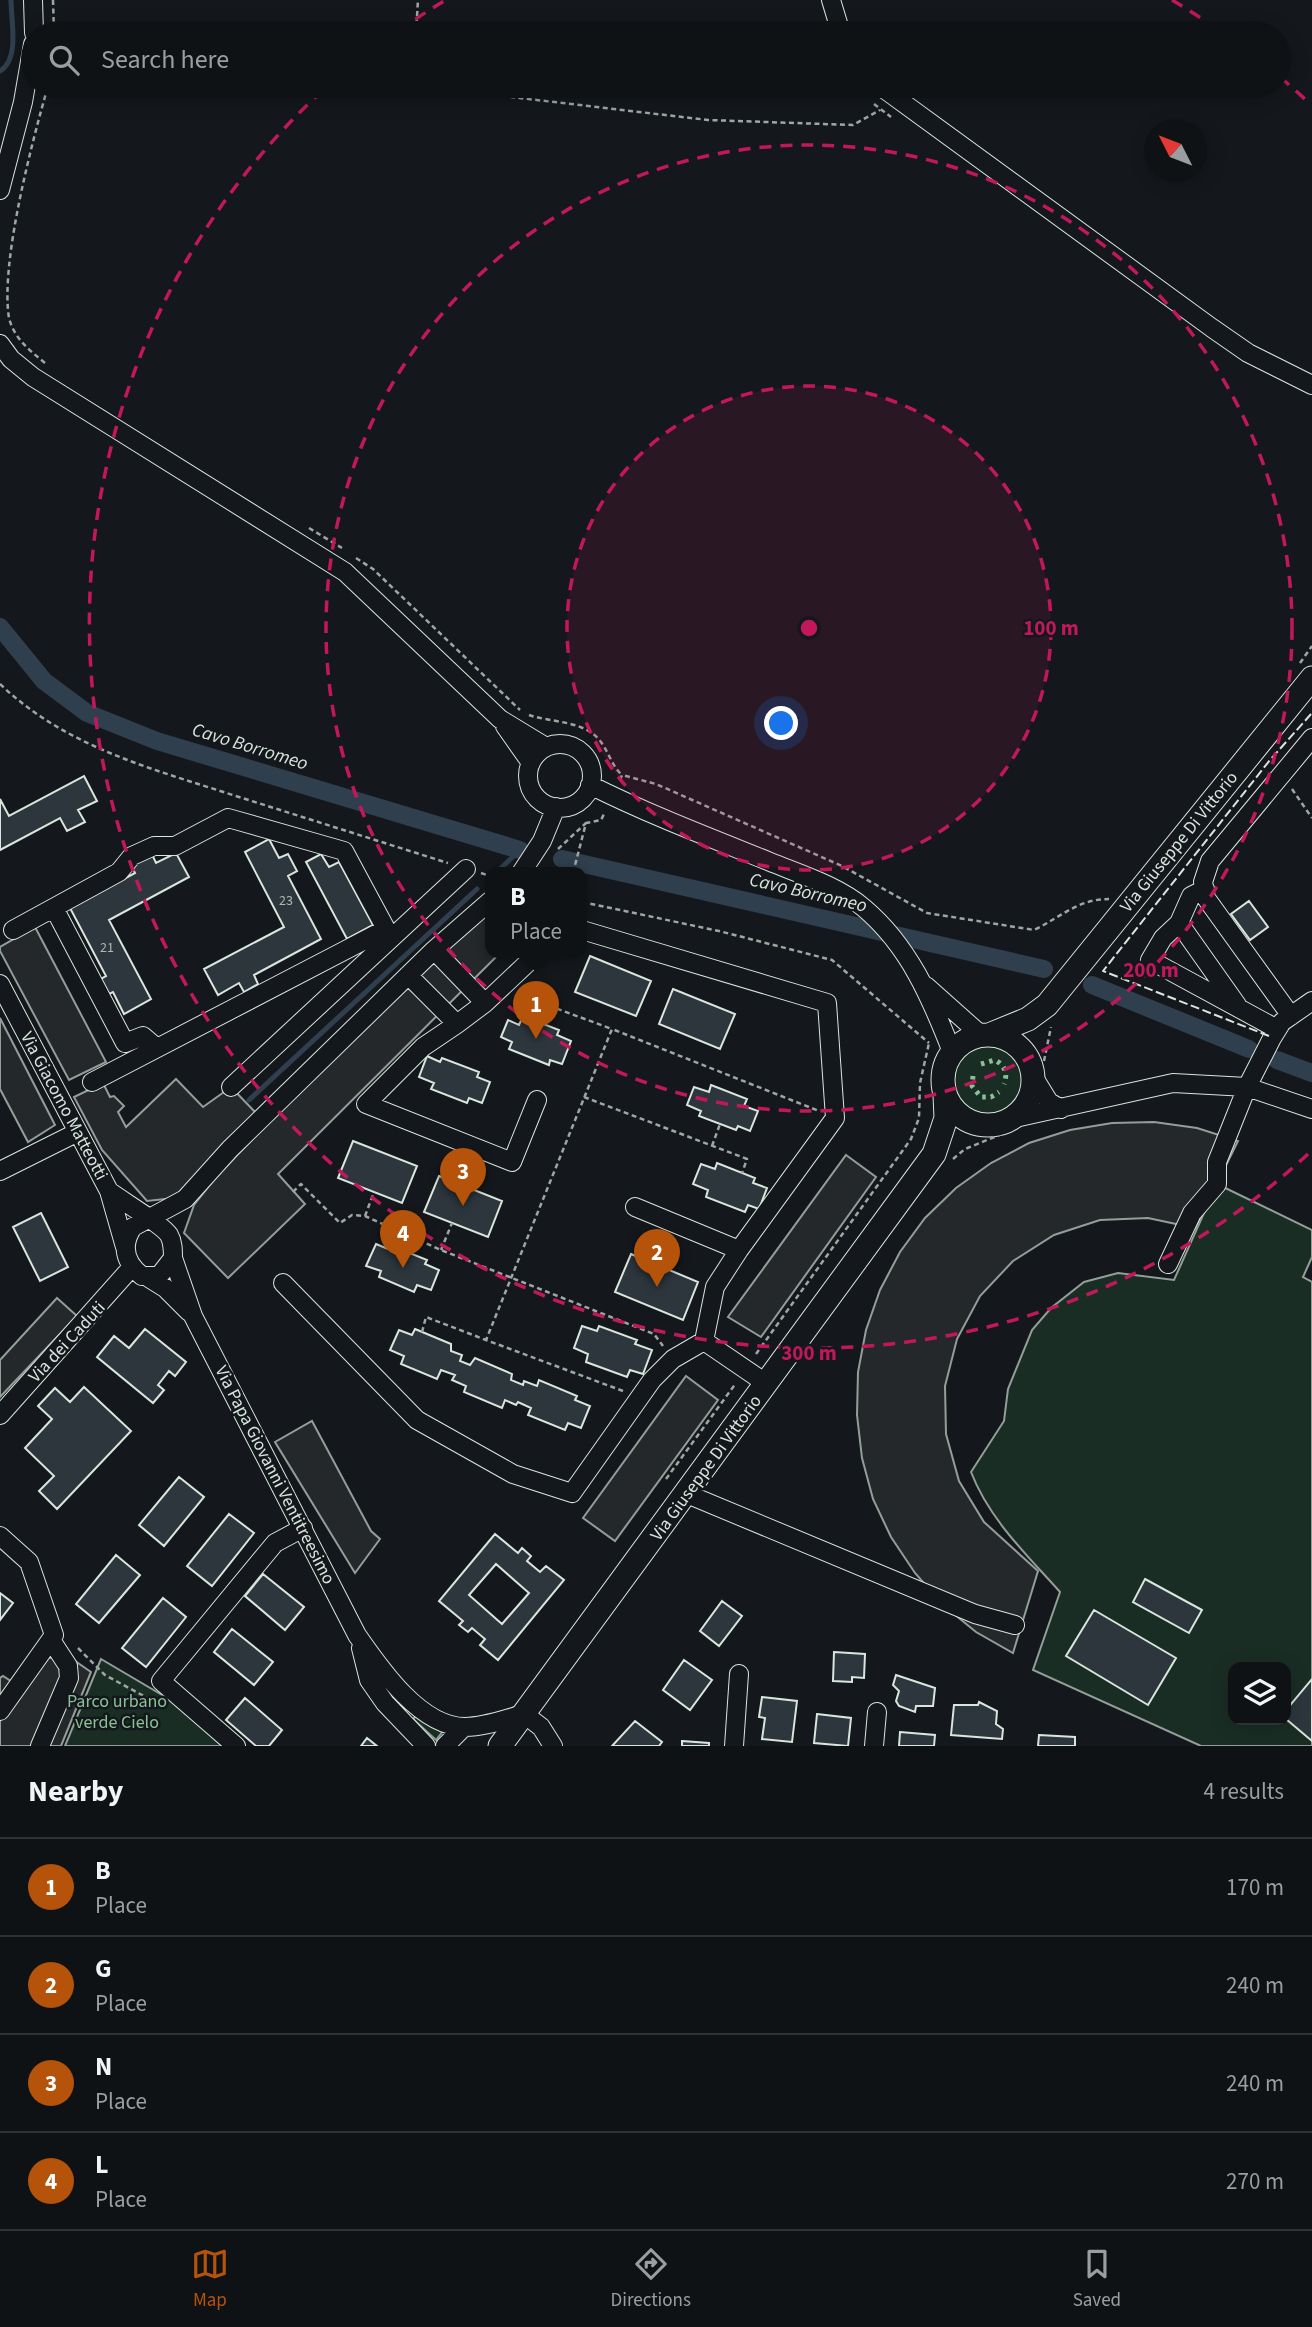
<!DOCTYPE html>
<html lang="en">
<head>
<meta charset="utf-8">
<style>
	body { margin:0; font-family:"Source Sans 3",sans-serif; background:#1d2022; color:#f1f3f6 }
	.controls { position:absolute; right:21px; bottom:21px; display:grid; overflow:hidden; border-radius:14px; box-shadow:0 4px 18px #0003 }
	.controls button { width:63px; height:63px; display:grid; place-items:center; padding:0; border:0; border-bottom:2px solid #2f3234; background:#0f1215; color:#f1f3f6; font:35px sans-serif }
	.compass { position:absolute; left:1144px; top:119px; width:63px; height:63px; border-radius:50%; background:#0f1215; box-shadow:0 4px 18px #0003; rotate:312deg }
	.you { position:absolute; left:782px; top:724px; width:24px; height:24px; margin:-18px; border:5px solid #fff; border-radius:50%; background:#1a73e8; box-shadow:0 0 0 10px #1a73e833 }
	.badge { display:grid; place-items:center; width:46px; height:46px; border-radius:50%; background:#b45309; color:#fff; font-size:23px; font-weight:700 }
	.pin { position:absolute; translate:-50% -58px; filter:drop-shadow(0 2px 4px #0008) }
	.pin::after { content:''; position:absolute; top:37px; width:24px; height:21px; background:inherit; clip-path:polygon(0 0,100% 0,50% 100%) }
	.popup { position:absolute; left:485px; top:867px; width:102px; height:91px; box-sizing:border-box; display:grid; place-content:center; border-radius:14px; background:#0f1215; filter:drop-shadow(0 2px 5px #0005); font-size:23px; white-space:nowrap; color:#9b9ea0 }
	.popup b { font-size:26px; color:#f1f3f6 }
	.popup::after { content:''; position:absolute; left:50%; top:100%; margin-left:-14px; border:14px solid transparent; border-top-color:#0f1215 }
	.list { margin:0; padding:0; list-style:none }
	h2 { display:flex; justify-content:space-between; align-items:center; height:91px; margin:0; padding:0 28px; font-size:30px }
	h2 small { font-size:23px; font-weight:400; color:#9b9ea0 }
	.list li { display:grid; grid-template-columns:46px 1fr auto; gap:21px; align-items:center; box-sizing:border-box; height:98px; padding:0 28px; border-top:2px solid #2f3234 }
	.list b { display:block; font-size:26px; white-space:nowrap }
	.list p { margin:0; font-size:23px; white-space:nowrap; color:#9b9ea0 }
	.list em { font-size:23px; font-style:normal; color:#9b9ea0 }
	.icon { flex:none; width:38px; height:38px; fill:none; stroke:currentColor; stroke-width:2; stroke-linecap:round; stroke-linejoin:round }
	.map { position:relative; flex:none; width:1312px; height:1746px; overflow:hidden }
	.search { position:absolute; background:#0f1215; box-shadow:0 4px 18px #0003; left:21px; right:21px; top:21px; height:77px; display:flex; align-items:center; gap:18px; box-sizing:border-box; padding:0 24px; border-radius:38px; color:#9b9ea0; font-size:26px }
	.sheet { height:483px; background:#0f1215 }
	nav { display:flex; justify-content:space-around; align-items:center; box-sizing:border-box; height:98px; border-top:2px solid #2f3234; background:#0f1215; font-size:19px; color:#9b9ea0 }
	nav a { display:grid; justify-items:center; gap:4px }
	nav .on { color:#b45309 }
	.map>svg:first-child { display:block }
	.green { fill:#1a2d24; stroke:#939e99; stroke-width:2; fill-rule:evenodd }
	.parking { fill:#24282b; stroke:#939e99; stroke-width:2 }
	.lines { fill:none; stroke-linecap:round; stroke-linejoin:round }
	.stream { stroke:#2f3f4d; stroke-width:5 }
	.canal { stroke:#2f3f4d; stroke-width:18 }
	.building { fill:#2c363c; stroke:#d8e6dc; stroke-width:2; fill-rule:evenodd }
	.minor-casing { stroke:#d8e6dc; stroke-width:20 }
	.major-casing { stroke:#d8e6dc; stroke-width:25 }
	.path { stroke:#9da8a2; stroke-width:2.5; stroke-dasharray:5 3.5; stroke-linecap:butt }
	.minor { stroke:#14181c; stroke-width:18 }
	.major { stroke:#14181c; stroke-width:23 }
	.hedge { stroke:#8ac095; stroke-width:5; stroke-dasharray:3.5 5; stroke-linecap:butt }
	.fence { stroke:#d8e6dc; stroke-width:2; stroke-dasharray:9 3.5; stroke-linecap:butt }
	.ring { fill:none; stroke:#c2185b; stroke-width:3.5; stroke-dasharray:12 9 }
	.labels { text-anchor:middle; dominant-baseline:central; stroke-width:5; stroke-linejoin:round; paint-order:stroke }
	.number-label { font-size:14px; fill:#adbab4 }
	.street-label { font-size:18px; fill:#d8e6dc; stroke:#14181c }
	.park-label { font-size:18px; fill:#8ac095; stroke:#14181c }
	.water-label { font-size:19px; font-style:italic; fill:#d8e6dc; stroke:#14181c }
	.centre { fill:#c2185b; stroke:#14181c; stroke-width:3.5 }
	.ring-label { font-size:21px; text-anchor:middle; font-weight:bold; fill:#c2185b; stroke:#14181c; stroke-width:5; stroke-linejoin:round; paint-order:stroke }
</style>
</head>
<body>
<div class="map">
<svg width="1312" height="1746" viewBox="0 0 1312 1746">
	<rect width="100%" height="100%" fill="#14181c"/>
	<!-- green -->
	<path class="green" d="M953 1080a35 35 0 1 1 70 0a35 35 0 1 1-70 0Z
		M1217 1184 1312 1230V1257L1303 1277 1312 1282V1746H1201L1033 1670 1060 1592C1027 1555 989 1519 971 1472L1004 1421 1008 1389 1032 1330 1051 1308 1084 1282 1118 1273 1174 1280ZM1233 1667H1286V1720H1233Z
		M101 1659 179 1705 222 1746H65Z
		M416 1716 443 1731 436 1740 413 1719Z"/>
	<!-- parking -->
	<path class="parking" d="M490 908V953H500L278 1174 305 1204 228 1278 184 1233 194 1205 217 1176 268 1123Z
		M35 927 106 1062 69 1080 0 951V947Z
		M0 1018 55 1125 28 1142 0 1089Z
		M176 1079 203 1107 231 1087 255 1112 174 1198 147 1201 102 1150 74 1097 103 1083 110 1097 114 1096 124 1106 118 1112 126 1127Z
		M1154 1122 1197 1128 1238 1141 1195 1228 1148 1218 1100 1220 1054 1235 1013 1261 980 1296 957 1339 945 1386 946 1434 959 1481 984 1522 1038 1571 1013 1653 976 1632 943 1605 915 1573 891 1537 873 1499 862 1458 857 1415 858 1372 866 1330 880 1290 900 1252 925 1218 956 1188 991 1163 1029 1143 1070 1130 1112 1123Z
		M846 1155 876 1177 761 1337 728 1317Z
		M57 1298 77 1316 0 1397V1360Z
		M686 1376 718 1400 615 1541 583 1518Z
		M312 1421 371 1531 380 1539 355 1573 275 1442Z
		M45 1657 75 1661 91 1672 61 1746H0V1678L3 1676 23 1689Z"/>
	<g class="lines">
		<!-- stream -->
		<path class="stream" d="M0 71C20 59 11 21 11 0
			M501 868 520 850
			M249 1100 477 889"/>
		<!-- canal -->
		<path class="canal" d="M0 627 44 681 87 713 157 741 520 850
			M562 859 1044 969
			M1092 985 1249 1049
			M1277 1060 1312 1073"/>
	</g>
	<!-- building -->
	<path class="building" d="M84 776 97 801 78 810 85 822 67 831 60 818 0 850V799L9 816Z
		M269 839 279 858 288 854 297 871 288 876 321 939 254 975 258 984 244 992 239 983 218 995 204 969 284 927 245 852Z
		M151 852 156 863 176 853 189 877 109 920 151 999 124 1014 113 992 105 996 97 981 106 976 70 908 135 873 130 863Z
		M321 854 329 867 339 862 373 925 347 939 306 862Z
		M1249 901 1268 927 1250 940 1231 914Z
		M590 956 651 981 636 1016 575 992Z
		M673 989 735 1014 720 1049 659 1024Z
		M523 1016 559 1030 557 1035 571 1041 562 1064 550 1060 549 1065 509 1049 512 1042 501 1037 508 1020 519 1025Z
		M427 1056 440 1062 442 1058 479 1072 477 1077 490 1082 482 1103 469 1098 467 1103 431 1089 434 1083 419 1077Z
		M711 1085 747 1099 744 1106 758 1111 750 1131 738 1126 736 1130 699 1116 701 1111 687 1105 694 1087 709 1092Z
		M353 1141 417 1166 402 1203 338 1178Z
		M717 1163 755 1178 753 1183 767 1188 759 1209 748 1205 745 1212 706 1197 708 1190 693 1184 701 1164 715 1169Z
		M439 1176 502 1201 488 1237 424 1212Z
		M41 1213 68 1267 40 1281 13 1227Z
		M376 1244 388 1249 390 1245 427 1260 425 1264 439 1270 431 1290 417 1285 414 1292 379 1277 381 1271 366 1266Z
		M631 1254 698 1282 683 1320 615 1292Z
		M582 1326 597 1331 599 1326 637 1340 635 1344 652 1350 643 1374 630 1370 627 1377 586 1362 588 1354 574 1348Z
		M145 1329 186 1362 175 1376 169 1371 158 1385 164 1390 153 1403 97 1357 114 1336 129 1348Z
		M415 1329 451 1344V1351L462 1355 460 1361 470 1365 475 1358 512 1374 511 1380 523 1385 524 1381 537 1386 539 1380 577 1396 575 1400 590 1406 581 1428 568 1423 565 1430 528 1415 531 1408 518 1402 516 1405 505 1400 502 1408 464 1392 466 1386 452 1380 455 1375 441 1370 437 1379 401 1364 404 1356 390 1350 399 1330 412 1335Z
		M84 1387 131 1431 57 1509 39 1491 54 1476 25 1448 52 1419 38 1406 55 1388 70 1402Z
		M179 1477 204 1497 164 1546 139 1525Z
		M229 1514 254 1533 212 1586 187 1566Z
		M495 1534 518 1553 522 1548 531 1556 527 1561 540 1572 546 1566 564 1580 498 1660 480 1645 485 1639 472 1628 468 1632 459 1625 463 1621 439 1601ZM496 1564 529 1593 502 1624 469 1595Z
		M116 1555 140 1575 99 1623 76 1604Z
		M263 1574 304 1607 285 1630 245 1596Z
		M1145 1579 1202 1610 1189 1633 1133 1602Z
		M0 1593 13 1603 0 1620Z
		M163 1598 186 1617 146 1667 122 1648Z
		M722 1601 742 1616 719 1646 700 1631Z
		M1094 1610 1176 1658 1148 1705 1066 1656Z
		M232 1629 273 1662 254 1685 214 1652Z
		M834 1652 865 1654 864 1678 852 1677V1682L833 1681Z
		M684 1660 712 1680 690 1710 663 1690Z
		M896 1675 935 1688 933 1706H916L915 1712 899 1706 896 1701 899 1691 893 1685Z
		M1312 1679V1741L1286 1719V1710Z
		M762 1697 797 1701 792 1742 762 1739 765 1718 759 1717Z
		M245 1698 282 1730 269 1746H256L226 1720Z
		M979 1702 997 1711 996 1724 1003 1729 1002 1739 951 1735 954 1705H978Z
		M817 1714 851 1718 848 1746 814 1743Z
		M635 1721 662 1742 659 1746H612Z
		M900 1732 935 1735 934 1746H899Z
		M1039 1735 1075 1737V1746H1038Z
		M367 1738 377 1746H361Z
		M682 1741 709 1743V1746H682Z"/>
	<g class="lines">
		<!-- minor casing -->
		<g class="minor-casing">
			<path id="minor" d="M33 0 34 33
				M831 0 841 33
				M880 86 1212 328 1248 353 1312 385
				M0 190 23 102 33 44
				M0 344 11 359 33 377 345 572 500 719 546 747
				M505 726 531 763
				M528 776a32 32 0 1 1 64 0a32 32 0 1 1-64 0Z
				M590 785C648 814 708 837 768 861 799 874 837 885 864 908 909 946 931 998 952 1052
				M521 873 542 841 556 807
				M1205 889 1191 896 1179 923 1163 938 1150 960 1277 1029
				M54 908 125 1043 143 1036 157 1048
				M1179 923 1237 1005
				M13 930 119 872 132 856 154 846H175L228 818 344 851 386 929 92 1082
				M582 930 827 1003 835 1118 739 1250
				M434 950 485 1003 538 953
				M408 975 457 1024 485 1003
				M0 984 109 1191 125 1247
				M926 986 981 1035
				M1291 1016 1206 898 1203 882 1210 861 1312 738
				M457 1024 423 1047 366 1104 512 1162 537 1100
				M1033 1076 1049 1102 1061 1109
				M231 1087 466 869
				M1010 1119 1173 1083 1247 1087 1312 1109
				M0 1171 78 1132
				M109 1191C122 1201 163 1225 169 1235 173 1242 173 1250 173 1258L159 1276H142C125 1263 120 1246 133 1227L185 1199 230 1149 434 950 490 901
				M635 1207 739 1250 715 1287 704 1341
				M173 1258 193 1316 357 1635C380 1668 420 1727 465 1727 485 1727 505 1719 524 1714L541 1727 553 1746
				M1168 1264 1192 1213 1217 1184V1162L1247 1087 1272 1038 1282 1022 1312 1001
				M149 1278 165 1288 189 1312
				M283 1283 417 1420 513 1474 572 1493 652 1380 673 1359 704 1341 767 1384
				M0 1415 131 1268
				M687 1494 975 1614 1015 1625
				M0 1536 29 1562 54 1635 0 1711
				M361 1648 369 1680 385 1703 426 1746
				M40 1746 69 1678 68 1666 51 1640
				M236 1746 161 1681 275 1543 303 1528
				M445 1746 464 1727
				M734 1746 739 1674
				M874 1746 877 1712"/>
		</g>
		<!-- major casing -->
		<g class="major-casing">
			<path id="major" d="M943 1080a45 45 0 1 1 90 0a45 45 0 1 1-90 0Z
				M989 1035 1028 1019 1047 1005 1312 678
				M500 1746 934 1154 946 1118 945 1095"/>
		</g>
		<!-- path -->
		<path class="path" d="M53 0 54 33
			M416 33 418 0
			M417 86 708 120 853 125 880 110
			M856 86 866 97
			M874 104 891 117
			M45 363C29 350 14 338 9 318 0 263 32 142 48 86
			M309 528 342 548
			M356 558 373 569 520 710
			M1300 663 1312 646
			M0 684C67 748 153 769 239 797 309 819 378 841 448 863
			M529 715C552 723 585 720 601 742 609 753 612 766 622 775
			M620 780 622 775 656 784 842 866 927 913 1034 930C1061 917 1078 899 1109 899
			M1292 789 1312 818
			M558 849 586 823
			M481 873 490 876
			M573 873 586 823 601 820 605 812
			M582 902 719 931 832 960 929 1043
			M517 994 612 1029
			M1044 1061 1051 1027
			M584 1097 747 1159 742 1173
			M712 1146 720 1124
			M953 1159 965 1149 1002 1134
			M293 1192 301 1184 340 1223 352 1215 365 1216 441 1250 654 1334 663 1346
			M365 1216 374 1192
			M441 1250 452 1223
			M422 1332 426 1317 486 1340
			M756 1354 911 1139 919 1118 920 1083 929 1043
			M623 1391 486 1340 612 1029 819 1111
			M666 1479 736 1383
			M78 1648 105 1675 164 1707"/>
		<!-- minor -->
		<use href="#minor" class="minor"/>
		<!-- major -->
		<use href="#major" class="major"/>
		<!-- hedge -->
		<path class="hedge" d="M981 1064 995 1060C1005 1065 1008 1074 1004 1084
			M973 1076 972 1086 981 1097H991L999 1092"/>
		<!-- fence -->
		<path class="fence" d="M1269 1036 1103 971 1270 760 1312 713"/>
	</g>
	<!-- distance rings -->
	<circle cx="809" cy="628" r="242" fill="#c2185b" fill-opacity=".12"/>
	<g class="ring">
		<circle cx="809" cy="628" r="242"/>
		<circle cx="809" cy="628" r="483"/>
		<path d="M1308 1154A725 725 0 1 1 324 89M398 31A725 725 0 0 1 446 0M1172 0A725 725 0 0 1 1220 31M1280 77A725 725 0 0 1 1308 102"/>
	</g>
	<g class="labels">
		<!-- number labels -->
		<g class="number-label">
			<text x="286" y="901">23</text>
			<text x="107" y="948">21</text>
		</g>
		<!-- street labels -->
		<g class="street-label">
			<text transform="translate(1179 842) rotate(-51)">Via Giuseppe Di Vittorio</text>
			<text transform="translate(64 1106) rotate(62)">Via Giacomo Matteotti</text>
			<text transform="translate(67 1342) rotate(-47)">Via dei Caduti</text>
			<text transform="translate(706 1468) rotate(-54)">Via Giuseppe Di Vittorio</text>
			<text transform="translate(275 1475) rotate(63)">Via Papa Giovanni Ventitreesimo</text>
		</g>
		<!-- park labels -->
		<g class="park-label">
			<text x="117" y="1701">Parco urbano<tspan x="117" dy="21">verde Cielo</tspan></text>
		</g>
		<!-- water labels -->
		<g class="water-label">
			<text transform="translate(250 747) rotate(17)">Cavo Borromeo</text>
			<text transform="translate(808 893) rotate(13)">Cavo Borromeo</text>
		</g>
	</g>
	<circle cx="809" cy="628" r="10" class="centre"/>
	<g class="ring-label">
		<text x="1051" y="635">100 m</text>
		<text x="1151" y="977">200 m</text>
		<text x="809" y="1360">300 m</text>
	</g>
</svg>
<div class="controls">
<button><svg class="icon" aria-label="layers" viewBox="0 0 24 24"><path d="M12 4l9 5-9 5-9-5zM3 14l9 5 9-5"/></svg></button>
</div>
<svg class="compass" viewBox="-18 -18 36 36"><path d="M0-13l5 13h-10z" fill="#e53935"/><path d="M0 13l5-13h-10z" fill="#9b9ea0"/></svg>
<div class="you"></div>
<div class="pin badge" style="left:536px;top:1039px">1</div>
<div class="popup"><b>B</b>Place</div>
<div class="pin badge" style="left:657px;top:1287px">2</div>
<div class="pin badge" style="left:463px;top:1206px">3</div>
<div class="pin badge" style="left:403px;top:1268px">4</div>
<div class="search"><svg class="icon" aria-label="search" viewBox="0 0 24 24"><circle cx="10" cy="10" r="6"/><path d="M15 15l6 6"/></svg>Search here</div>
</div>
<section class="sheet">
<h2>Nearby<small>4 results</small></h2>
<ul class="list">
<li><span class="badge">1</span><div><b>B</b><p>Place</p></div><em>170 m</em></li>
<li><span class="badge">2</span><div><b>G</b><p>Place</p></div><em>240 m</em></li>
<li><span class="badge">3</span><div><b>N</b><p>Place</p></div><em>240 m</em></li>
<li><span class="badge">4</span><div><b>L</b><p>Place</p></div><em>270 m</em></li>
</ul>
</section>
<nav>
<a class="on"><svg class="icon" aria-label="map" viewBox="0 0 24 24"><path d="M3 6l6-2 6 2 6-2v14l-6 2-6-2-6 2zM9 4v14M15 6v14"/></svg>Map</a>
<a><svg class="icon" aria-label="directions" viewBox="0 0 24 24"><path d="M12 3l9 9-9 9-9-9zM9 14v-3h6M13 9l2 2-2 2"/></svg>Directions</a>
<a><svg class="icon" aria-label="saved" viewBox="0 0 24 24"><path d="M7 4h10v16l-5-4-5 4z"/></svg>Saved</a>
</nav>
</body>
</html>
